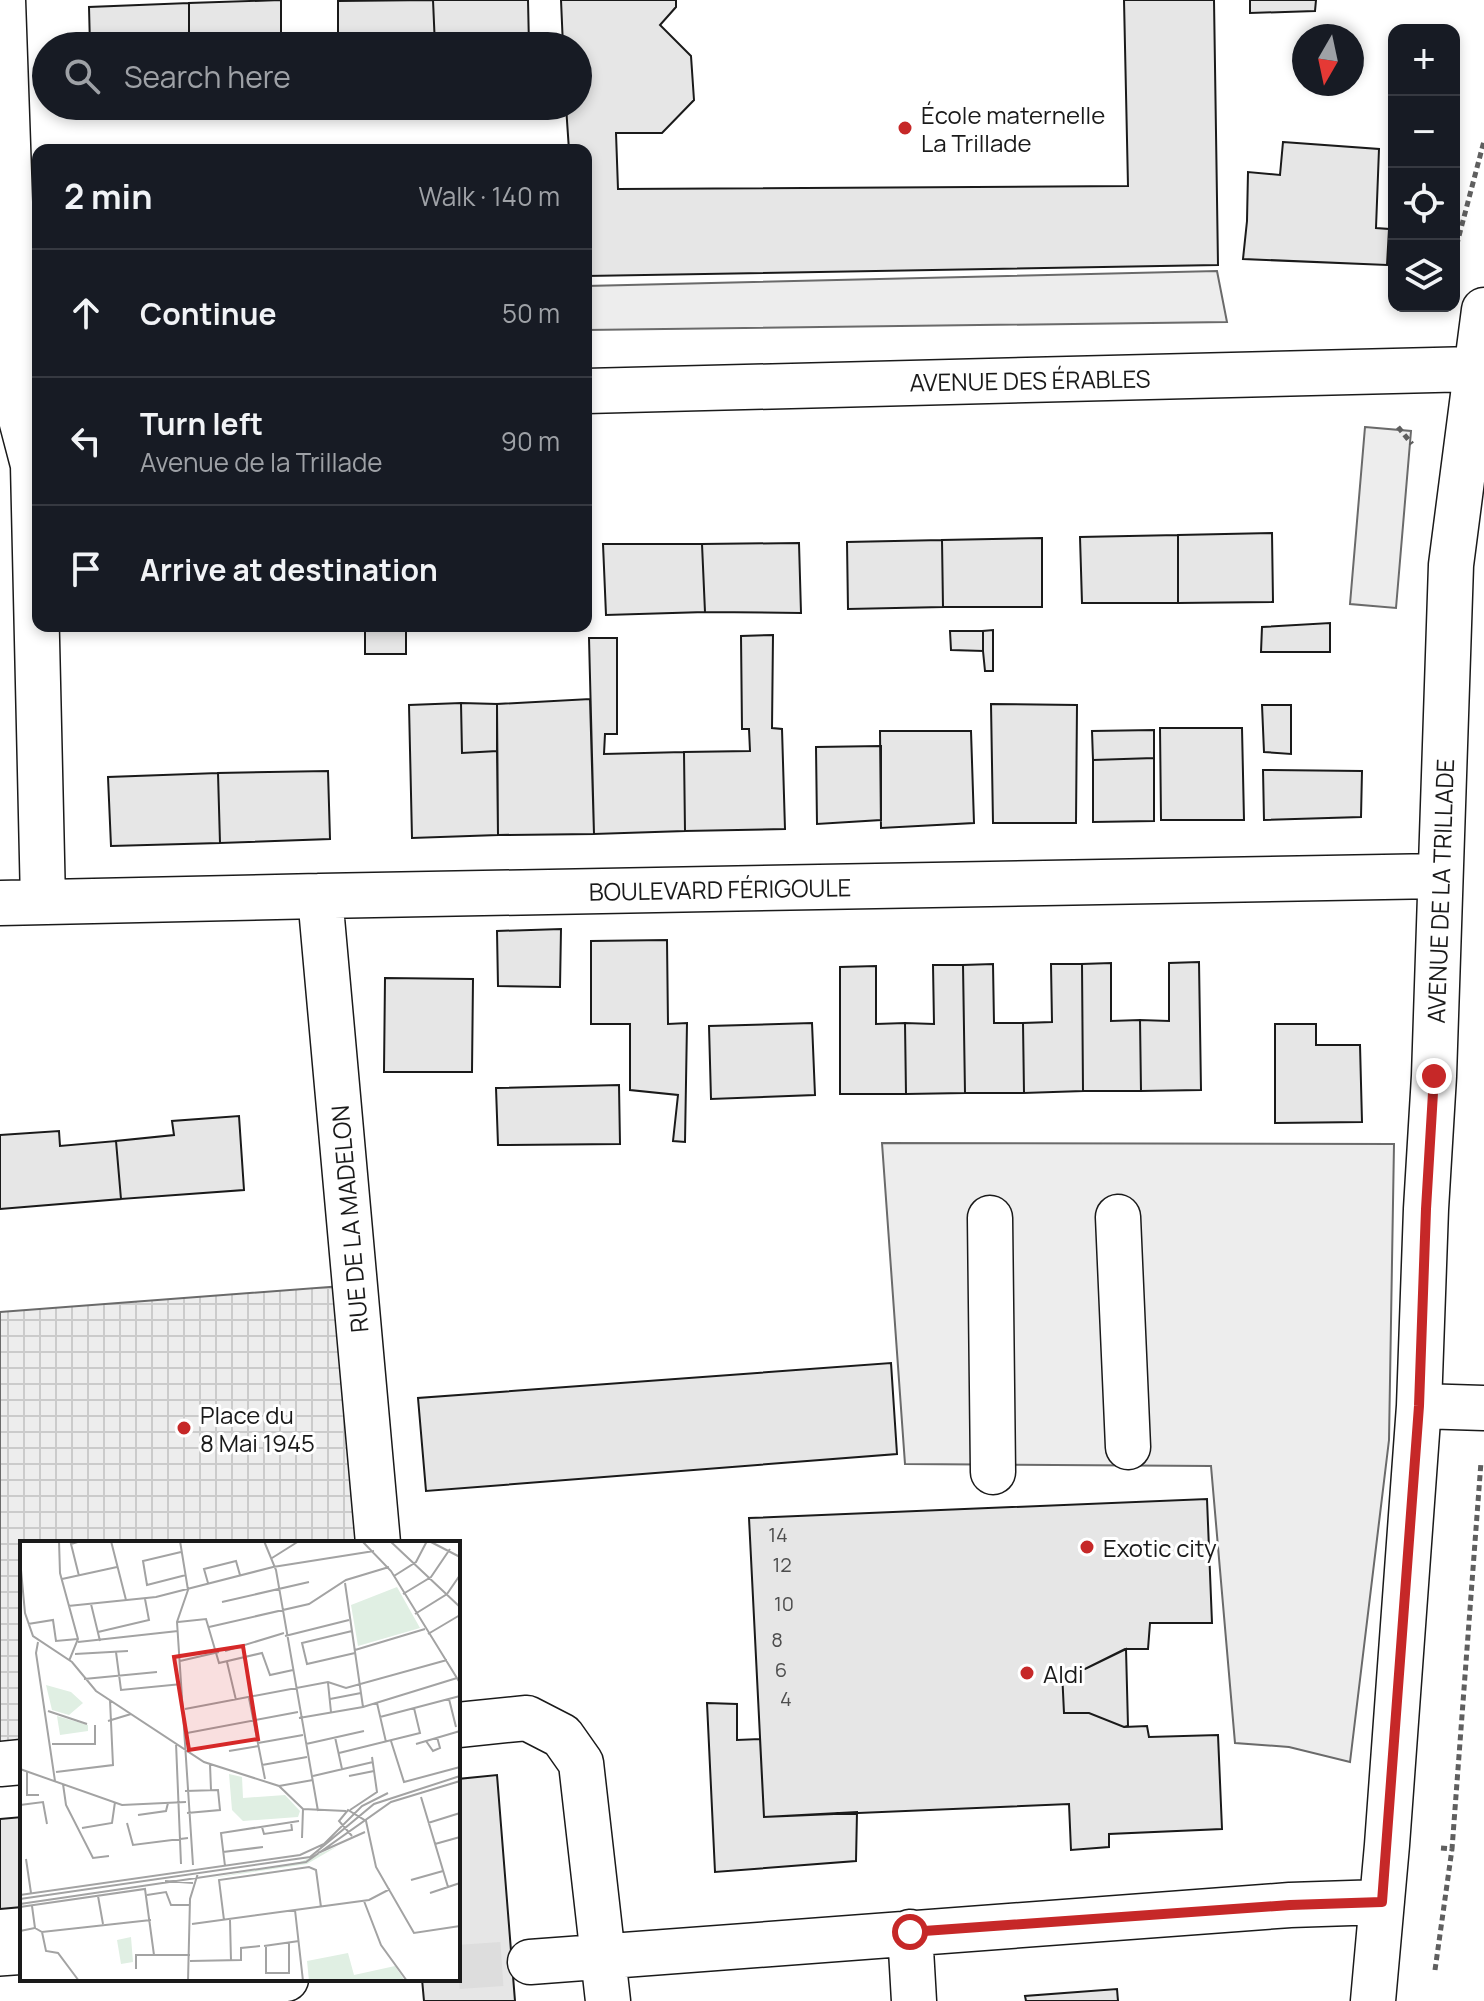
<!DOCTYPE html>
<html lang="en">
<head>
<meta charset="utf-8">
<style>
	body { margin:0; font-family:Manrope,sans-serif; background:#20242c; color:#f1f3f6 }
	.controls { position:absolute; right:24px; top:24px; display:grid; overflow:hidden; border-radius:16px; box-shadow:0 4px 12px #0003 }
	.controls button { width:72px; height:72px; display:grid; place-items:center; padding:0; border:0; border-bottom:2px solid #363941; background:#171b24; color:#f1f3f6; font:40px sans-serif }
	.compass { position:absolute; left:1292px; top:24px; width:72px; height:72px; border-radius:50%; background:#171b24; box-shadow:0 4px 12px #0003; rotate:189deg }
	.stop { position:absolute; width:24px; height:24px; margin:-18px; border:6px solid #c62828; border-radius:50%; background:#fff }
	.stop.end { background:#c62828; border-color:#fff; box-shadow:0 2px 8px #0008 }
	.list { margin:0; padding:0; list-style:none }
	h2 { display:flex; justify-content:space-between; align-items:center; height:104px; margin:0; padding:0 32px; font-size:34px }
	h2 small { font-size:26px; font-weight:400; color:#9ea1a6 }
	.list li { display:grid; grid-template-columns:52px 1fr auto; gap:24px; align-items:center; box-sizing:border-box; height:128px; padding:0 32px; border-top:2px solid #363941 }
	.list b { display:block; font-size:30px; white-space:nowrap }
	.list p { margin:0; font-size:26px; white-space:nowrap; color:#9ea1a6 }
	.list em { font-size:26px; font-style:normal; color:#9ea1a6 }
	.icon { flex:none; width:44px; height:44px; fill:none; stroke:currentColor; stroke-width:2; stroke-linecap:round; stroke-linejoin:round }
	.map { position:relative; flex:none; width:1484px; height:2001px; overflow:hidden }
	.search { position:absolute; background:#171b24; box-shadow:0 4px 12px #0003; left:32px; top:32px; width:560px; height:88px; display:flex; align-items:center; gap:20px; box-sizing:border-box; padding:0 28px; border-radius:44px; color:#9ea1a6; font-size:30px }
	.panel { position:absolute; background:#171b24; box-shadow:0 4px 12px #0003; left:32px; top:144px; width:560px; height:488px; border-radius:16px }
	.map>svg:first-child { display:block }
	.parking { fill:#ededed; stroke:#6a6a6a; stroke-width:2 }
	.plaza { fill:url(#plaza-grid); stroke:#6a6a6a; stroke-width:2 }
	.building { fill:#e6e6e6; stroke:#1a1a1a; stroke-width:2 }
	.lines { fill:none; stroke-linecap:round; stroke-linejoin:round }
	.minor-tunnel { stroke:#ddd; stroke-width:44; stroke-dasharray:44 22; stroke-linecap:butt }
	.minor-casing { stroke:#1a1a1a; stroke-width:47 }
	.path { stroke:#5f5f5f; stroke-width:5; stroke-dasharray:6 4; stroke-linecap:butt }
	.minor { stroke:#fff; stroke-width:44 }
	.route { stroke:#c62828; stroke-width:10 }
	.poi-dot { fill:#c62828; stroke:#fff; stroke-width:3 }
	.labels { text-anchor:middle; dominant-baseline:central; stroke-width:6; stroke-linejoin:round; paint-order:stroke }
	.number-label { font-size:20px; fill:#4d4d4d }
	.poi-label { font-size:24px; fill:#1a1a1a; stroke:#fff; text-anchor:start }
	.street-label { font-size:24px; fill:#1a1a1a; stroke:#fff }
	.inset-road { fill:none; stroke:#a3a3a3; stroke-width:2 }
	.view { fill:#d62828; fill-opacity:0.15; stroke:#d62828; stroke-width:4 }
	.inset-edge { fill:none; stroke:#1a1a1a; stroke-width:4 }
</style>
</head>
<body>
<div class="map">
<svg width="1484" height="2001" viewBox="0 0 1484 2001">
	<defs>
		<pattern id="plaza-grid" width="8" height="8" patternUnits="userSpaceOnUse" patternTransform="scale(2)"><rect width="8" height="8" fill="#ededed"/><path d="M0 4h8M4 0v8" fill="none" stroke="#cbcbcb"/></pattern>
	</defs>
	<rect width="100%" height="100%" fill="#fff"/>
	<!-- parking -->
	<path class="parking" d="M1217 271 1227 322 586 330V286Z
		M1365 427 1411 431 1396 608 1350 604Z
		M882 1143 1394 1144 1389 1440 1350 1762 1289 1747 1235 1743 1211 1466 905 1464Z"/>
	<!-- plaza -->
	<path class="plaza" d="M355 1285 378 1543H22V1762L0 1764V1312Z"/>
	<!-- building -->
	<path class="building" d="M281 0V46H189V3Z
		M433 0 435 46H338V1Z
		M433 0H528L529 46H435Z
		M561 0H676V7L660 25 691 56 694 100 662 133H616L618 189 1128 186 1124 0H1214L1218 265 586 276V150H569L566 106H578V46H563Z
		M1250 0H1316L1315 11 1250 13Z
		M189 3V46H90L89 7Z
		M1283 142 1379 149 1376 228 1389 229 1387 265 1243 259 1247 221 1248 172 1280 175Z
		M1272 533 1273 602 1178 603V535Z
		M1178 535V603H1082L1080 537Z
		M1042 538V607H943L942 540Z
		M942 540 943 607 848 609 847 542Z
		M799 543 801 613 705 612 702 544Z
		M603 544H702L705 612 606 615Z
		M1330 623V652H1261L1262 627Z
		M365 626H406V654H365Z
		M993 630V671H985L983 651V631Z
		M950 631H983V651L951 650Z
		M773 635 772 728 782 729 785 829 685 831 684 752 750 751 749 729H742L741 636Z
		M589 638H617V734H605L604 754 684 752 685 831 594 834Z
		M590 699 594 834 498 835 497 704Z
		M461 703 497 704V751L462 753Z
		M461 703 462 753 497 751 498 835 412 838 409 705Z
		M991 704 1077 705 1076 823H993Z
		M1262 705H1291V754L1264 752Z
		M1160 728H1242L1244 820H1161Z
		M1154 730V758L1093 760 1092 731Z
		M880 731H971L974 823 881 828Z
		M881 746V820L817 824 816 747Z
		M1154 758V821L1093 822V760Z
		M1263 770 1362 771 1361 817 1264 820Z
		M328 771 330 839 220 843 218 773Z
		M218 773 220 843 111 846 108 777Z
		M561 929 560 987 498 986 497 931Z
		M667 940 668 1024 687 1023 685 1142 673 1141 678 1095 630 1090V1024H591V941Z
		M1199 962 1201 1090 1141 1091 1140 1020 1169 1021V963Z
		M1111 963V1021L1140 1020 1141 1091H1083L1082 964Z
		M993 964 994 1023H1023L1024 1093H965L963 965Z
		M1051 964H1082L1083 1091 1024 1093 1023 1023 1052 1022Z
		M933 965H963L965 1093 906 1094 905 1023 934 1024Z
		M876 966V1024L905 1023 906 1094H840V967Z
		M385 978 473 979 472 1072H384Z
		M812 1023 815 1095 711 1099 709 1026Z
		M1275 1024H1316V1045H1360L1362 1122 1275 1123Z
		M619 1085 620 1144 498 1145 496 1088Z
		M239 1116 244 1190 121 1199 116 1141 174 1135 172 1121Z
		M59 1131 60 1146 116 1141 121 1199 0 1209V1135Z
		M891 1363 897 1454 426 1491 418 1398Z
		M1207 1499 1212 1623H1150L1148 1649H1125L1085 1669 1062 1671 1064 1713H1089L1124 1727 1147 1726 1149 1737 1218 1735 1222 1829 1109 1834V1847L1071 1850 1069 1804 764 1817 749 1518Z
		M1126 1649 1128 1726 1124 1727 1089 1713H1064L1062 1671 1085 1669Z
		M707 1703 737 1704V1740L760 1739 764 1817 857 1812 856 1861 715 1872Z
		M497 1775 515 2001H424L422 1979H458V1779Z
		M22 1817V1907L0 1909V1819Z
		M1117 1989 1118 2001H1026L1025 1996Z"/>
	<g class="lines">
		<!-- minor-tunnel -->
		<path class="minor-tunnel" d="M458 1967 530 1962"/>
		<!-- minor casing -->
		<g class="minor-casing">
			<path id="minor" d="M3 0 17 404 33 465 43 902
				M586 391 1475 369
				M320 896 378 1543
				M0 903 320 896 1440 876
				M1118 1217 1128 1447
				M990 1218 993 1472
				M1419 1406 1484 1408
				M458 1725 527 1718 562 1736 581 1763 608 2001
				M0 1764 22 1762
				M910 1932 914 2001
				M530 1962 1290 1905 1382 1902
				M0 1999 286 1979
				M1373 2001 1387 1845 1419 1406 1426 1209 1434 1076 1451 565 1484 310"/>
		</g>
		<!-- path -->
		<path class="path" d="M1454 255 1484 141
			M1398 427 1412 444
			M1441 1848 1452 1849 1481 1462
			M1435 1970 1452 1849"/>
		<!-- minor -->
		<use href="#minor" class="minor"/>
	</g>
	<g class="lines">
		<!-- route -->
		<path class="route" d="M910 1932 1290 1905 1382 1902 1419 1406 1426 1209 1434 1076"/>
	</g>
	<!-- markers -->
	<g class="poi-dot">
		<circle cx="905" cy="128" r="8"/>
		<circle cx="184" cy="1428" r="8"/>
		<circle cx="1087" cy="1547" r="8"/>
		<circle cx="1027" cy="1673" r="8"/>
	</g>
	<g class="labels">
		<!-- number labels -->
		<g class="number-label">
			<text x="778" y="1534">14</text>
			<text x="782" y="1564">12</text>
			<text x="784" y="1603">10</text>
			<text x="777" y="1639">8</text>
			<text x="781" y="1669">6</text>
			<text x="786" y="1698">4</text>
		</g>
		<!-- poi labels -->
		<g class="poi-label">
			<text x="921" y="114">École maternelle<tspan x="921" dy="28">La Trillade</tspan></text>
			<text x="200" y="1414">Place du<tspan x="200" dy="28">8 Mai 1945</tspan></text>
			<text x="1103" y="1547">Exotic city</text>
			<text x="1043" y="1673">Aldi</text>
		</g>
		<!-- street labels -->
		<g class="street-label">
			<text transform="translate(1030 380) rotate(-1)">AVENUE DES ÉRABLES</text>
			<text transform="translate(720 889) rotate(-1)">BOULEVARD FÉRIGOULE</text>
			<text transform="translate(1440 891) rotate(-88)">AVENUE DE LA TRILLADE</text>
			<text transform="translate(349 1219) rotate(-95)">RUE DE LA MADELON</text>
		</g>
	</g>
	<!-- overview -->
	<g transform="translate(20 1541)">
		<rect width="440" height="440" fill="#fff"/>
		<path d="M37 175 68 184V190L40 194ZM209 233 222 236 223 257 265 254 280 270 278 276 223 280 212 269ZM318 305 287 323 186 338 280 321Z" fill="#e0efe3"/>
		<path d="M111 396 113 421 101 423 97 399ZM328 412 334 434 375 425 385 440H289L287 420Z" fill="#e0efe3"/>
		<path d="M377 46 400 87 338 105 331 64ZM26 144 51 151 63 162 49 174 32 169Z" fill="#e0efe3"/>
		<path class="inset-road" d="M39 0 40 32 58 98 49 120M91 0 106 59M160 0 168 49 157 81 173 324M244 0 256 29 298 270M342 0 371 30 440 142M370 0 440 66M409 0 440 16M161 11 123 20 127 44 166 34M252 17 279 0M0 18 5 72 13 95 52 121 76 150 184 221 259 245 283 268 326 270M59 35 51 3 61 0M374 35 396 21 407 0M42 38 97 26M188 42 184 28 216 20 220 34M325 42 343 166M383 53 411 36 430 8M202 61 289 41M71 63 80 100M48 65 136 56 253 26 354 10M395 73 427 53 440 34M158 81 186 78 199 122 242 112 250 134 273 129M8 83 33 79 36 100 58 98M189 86 289 63 326 39 369 26M332 90 282 102 287 123 335 112M78 91 129 79 125 58M408 93 440 74M265 95 329 79M18 101 16 112 35 240M58 101 158 90M335 109 405 88M205 110 264 92M96 111 101 149 162 143M55 113 108 110M160 120 199 111M207 121 216 159M64 138 137 131M308 142 311 171M229 157 245 238M310 158 341 152M429 158 436 186M357 162 366 201M165 168 308 141 326 147 427 119M28 170 67 183M360 176 440 155M279 177 343 166 437 137M88 180 111 173M167 192 278 171M315 196 322 228M371 200 384 241 440 226M406 200 413 210 420 207 417 196M156 202 161 323M238 202 283 194M32 203H75V184M286 203 344 190M396 203 440 190M209 210 239 205M319 212 400 192 394 167M190 223 191 249M242 224 287 216M0 228 102 264 166 261M7 231V254H19M36 231 93 224 90 159M293 235 353 221M329 235 354 230M43 243 46 264 73 317 89 315M259 245 293 239M165 250 198 249 200 269 167 272M401 256 428 346M0 264 23 261 27 283M330 269 357 251 352 216M118 274 146 270 148 262M107 282 113 304 168 297M408 282 440 272M242 286 244 293 272 289 271 281M62 287 92 282 95 261M332 295 319 280 328 269 346 280 356 326 394 392 440 385M282 297 283 268M415 303 440 296M203 311 243 306M298 312 345 291M6 318 11 352M205 325 201 292 279 280M391 339 423 330M145 340 173 342M410 352 440 342M0 354 280 314 304 303 342 265 368 252M127 354 146 351 151 364H170M78 355 83 383M0 358 290 316 354 263 440 235M344 360 361 404 387 440M0 363 286 321 371 261 440 240M0 366 125 348 134 414M275 369 283 440M204 379 199 339 289 326 296 329 301 366M210 379 211 420M172 383 349 359 370 348M15 387 22 391 131 379M0 390 15 387 12 365M22 391 26 410 38 412 59 440M244 405 279 400M246 405V432H269V402M170 420 221 419V407L240 405M116 428V414H170M168 440 170 358 178 332"/>
		<path class="view" d="M223 105 238 198 169 209 154 116Z"/>
		<rect width="440" height="440" class="inset-edge"/>
	</g>
</svg>
<div class="controls">
<button>+</button>
<button>−</button>
<button><svg class="icon" aria-label="locate" viewBox="0 0 24 24"><circle cx="12" cy="12" r="6"/><path d="M12 2v4M12 18v4M2 12h4M18 12h4"/></svg></button>
<button><svg class="icon" aria-label="layers" viewBox="0 0 24 24"><path d="M12 4l9 5-9 5-9-5zM3 14l9 5 9-5"/></svg></button>
</div>
<svg class="compass" viewBox="-18 -18 36 36"><path d="M0-13l5 13h-10z" fill="#e53935"/><path d="M0 13l5-13h-10z" fill="#9ea1a6"/></svg>
<div class="stop" style="left:910px;top:1932px"></div>
<div class="stop end" style="left:1434px;top:1076px"></div>
<div class="search"><svg class="icon" aria-label="search" viewBox="0 0 24 24"><circle cx="10" cy="10" r="6"/><path d="M15 15l6 6"/></svg>Search here</div>
<section class="panel">
<h2>2 min<small>Walk · 140 m</small></h2>
<ul class="list">
<li><svg class="icon" aria-label="ahead" viewBox="0 0 24 24"><path d="M12 20V5M6 11l6-6 6 6"/></svg><div><b>Continue</b></div><em>50 m</em></li>
<li><svg class="icon" aria-label="left" viewBox="0 0 24 24"><path d="M17 20v-9H6M10 6l-5 5 5 5"/></svg><div><b>Turn left</b><p>Avenue de la Trillade</p></div><em>90 m</em></li>
<li><svg class="icon" aria-label="arrive" viewBox="0 0 24 24"><path d="M6 21V4h12l-3 4 3 4H6"/></svg><div><b>Arrive at destination</b></div></li>
</ul>
</section>
</div>
</body>
</html>
